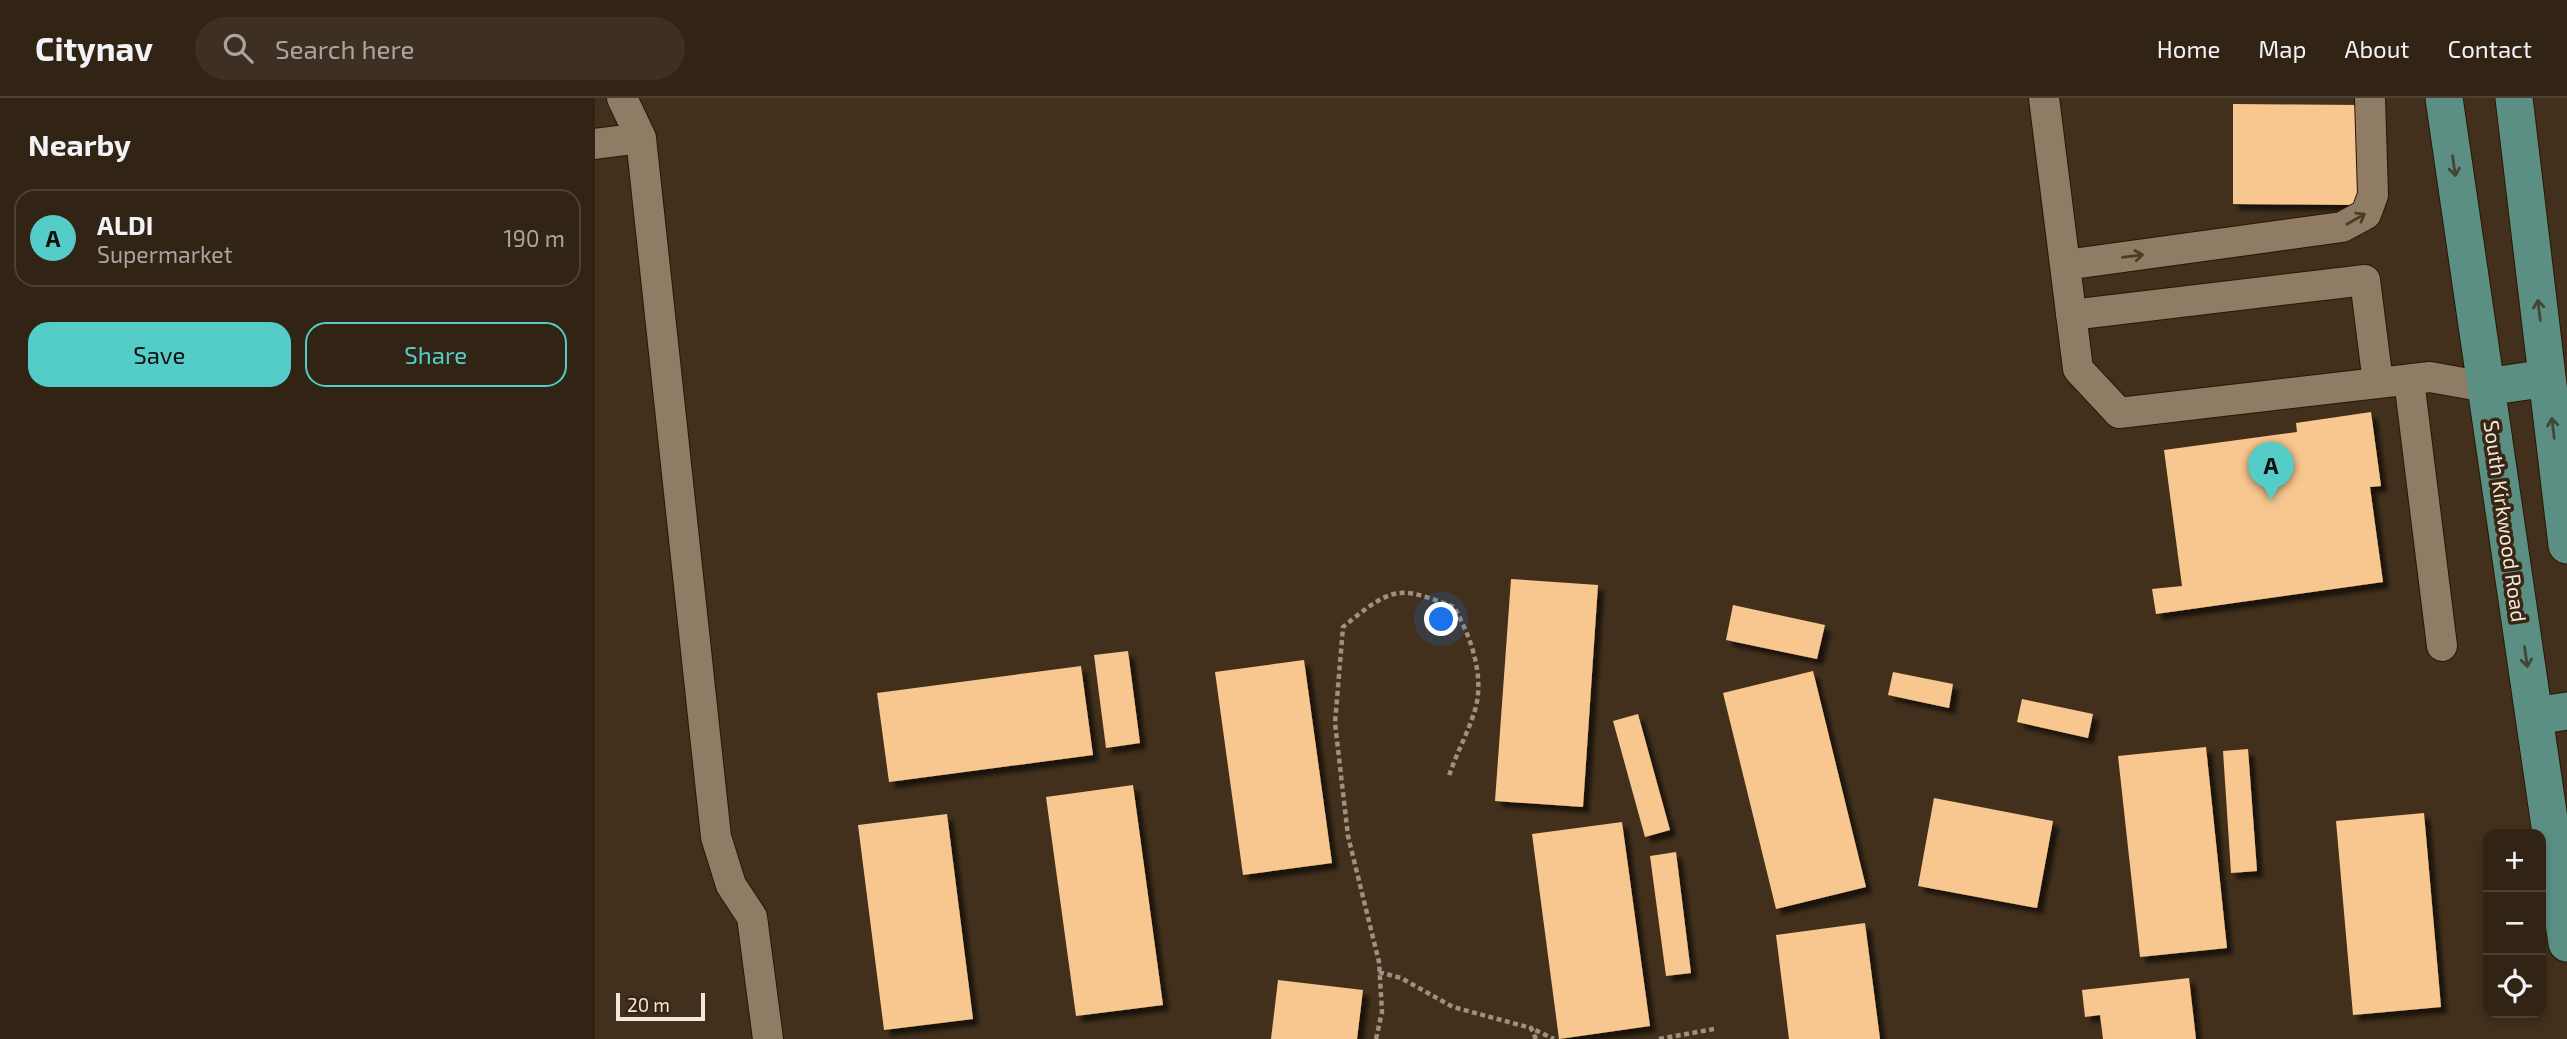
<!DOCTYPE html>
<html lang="en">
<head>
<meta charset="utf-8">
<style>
	body { margin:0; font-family:"Exo 2",sans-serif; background:#3d3022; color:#f1f3f6 }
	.controls { position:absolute; right:21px; bottom:21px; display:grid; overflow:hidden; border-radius:14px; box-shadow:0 4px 10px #0003 }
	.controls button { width:63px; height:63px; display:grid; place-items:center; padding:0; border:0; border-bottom:2px solid #4d4134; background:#322415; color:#f1f3f6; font:35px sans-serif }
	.scale { position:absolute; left:21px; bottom:18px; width:89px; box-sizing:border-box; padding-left:7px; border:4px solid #f3e7db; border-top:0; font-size:19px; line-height:24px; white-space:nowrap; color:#f3e7db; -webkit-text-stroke:5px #372612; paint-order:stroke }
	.you { position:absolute; left:847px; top:522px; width:24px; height:24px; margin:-18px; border:5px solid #fff; border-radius:50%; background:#1a73e8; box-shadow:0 0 0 10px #1a73e833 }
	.badge { display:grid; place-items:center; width:46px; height:46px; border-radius:50%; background:#54cdc8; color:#111; font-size:23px; font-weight:700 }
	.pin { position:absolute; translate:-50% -58px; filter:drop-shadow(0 2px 4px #0008) }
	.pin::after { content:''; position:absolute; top:37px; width:24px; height:21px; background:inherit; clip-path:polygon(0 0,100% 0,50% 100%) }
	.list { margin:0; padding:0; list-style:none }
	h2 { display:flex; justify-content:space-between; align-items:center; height:91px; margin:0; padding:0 28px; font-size:30px }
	h2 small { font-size:23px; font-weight:400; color:#a8a4a0 }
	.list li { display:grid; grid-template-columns:46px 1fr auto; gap:21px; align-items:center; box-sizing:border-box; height:98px; margin:0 14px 14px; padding:0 14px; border:2px solid #4d4134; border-radius:21px }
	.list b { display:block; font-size:26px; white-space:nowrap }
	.list p { margin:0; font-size:23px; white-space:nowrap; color:#a8a4a0 }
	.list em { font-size:23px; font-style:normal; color:#a8a4a0 }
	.actions { display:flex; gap:14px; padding:21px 28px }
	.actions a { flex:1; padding:16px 0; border:2px solid #54cdc8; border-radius:21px; text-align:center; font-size:24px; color:#54cdc8 }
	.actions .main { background:#54cdc8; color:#111 }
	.icon { flex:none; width:38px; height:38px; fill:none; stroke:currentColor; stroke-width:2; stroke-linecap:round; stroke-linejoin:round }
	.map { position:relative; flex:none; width:1972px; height:941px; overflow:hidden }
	header { display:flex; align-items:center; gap:42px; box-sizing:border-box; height:98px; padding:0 35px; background:#322415; border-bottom:2px solid #4d4134 }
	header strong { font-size:33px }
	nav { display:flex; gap:38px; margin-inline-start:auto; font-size:24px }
	.search { width:490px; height:63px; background:#3d3022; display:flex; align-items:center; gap:18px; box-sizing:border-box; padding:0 24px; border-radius:38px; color:#a8a4a0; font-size:26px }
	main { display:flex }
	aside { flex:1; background:#322415 }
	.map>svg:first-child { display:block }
	.building { fill:#f8c68f; filter:url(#shadow) }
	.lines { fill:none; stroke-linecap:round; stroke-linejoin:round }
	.minor-casing { stroke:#281704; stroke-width:32 }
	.major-casing { stroke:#281704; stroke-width:39 }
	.path { stroke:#9f9080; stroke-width:4.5; stroke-dasharray:5 3.5; stroke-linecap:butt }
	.minor { stroke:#907b64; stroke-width:30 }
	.major { stroke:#5c8f84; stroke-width:37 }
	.oneway { stroke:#424634 }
	.oneway2 { stroke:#4d3b26 }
	.labels { text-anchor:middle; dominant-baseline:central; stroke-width:7; stroke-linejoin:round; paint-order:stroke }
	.street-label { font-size:21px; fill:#f3e7db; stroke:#372612 }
</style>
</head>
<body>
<header>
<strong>Citynav</strong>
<div class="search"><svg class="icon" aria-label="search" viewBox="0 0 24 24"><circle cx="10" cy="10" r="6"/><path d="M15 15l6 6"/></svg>Search here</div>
<nav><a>Home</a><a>Map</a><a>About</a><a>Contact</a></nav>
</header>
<main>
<aside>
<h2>Nearby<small></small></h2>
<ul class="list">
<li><span class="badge">A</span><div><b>ALDI</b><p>Supermarket</p></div><em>190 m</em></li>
</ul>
<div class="actions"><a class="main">Save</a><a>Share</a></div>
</aside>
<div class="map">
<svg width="1972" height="941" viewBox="0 0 1972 941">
	<defs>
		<filter id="shadow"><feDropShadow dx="6" dy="6" stdDeviation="2" flood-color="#0009"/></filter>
	</defs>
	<rect width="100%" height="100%" fill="#42301c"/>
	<!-- building -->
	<path class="building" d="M1638 6 1763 7 1762 107 1638 106Z
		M1776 314 1786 388 1775 389 1788 484 1561 516 1557 491 1587 488 1569 352 1702 334 1701 325Z
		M916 481 1003 487 988 709 900 703Z
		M1138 507 1230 527 1222 561 1131 542Z
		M533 553 545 645 511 650 499 557Z
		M709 562 737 765 648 777 620 574Z
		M486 568 498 657 294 684 282 595Z
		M1218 573 1271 789 1181 811 1128 595Z
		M1298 574 1358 586 1354 610 1293 597Z
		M1427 601 1498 616 1493 640 1422 624Z
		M1043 616 1075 732 1050 739 1018 623Z
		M1611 649 1632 850 1545 859 1523 658Z
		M1653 651 1662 773 1636 775 1628 653Z
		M538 687 568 907 481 918 451 699Z
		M1339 700 1458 723 1442 810 1323 788Z
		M1829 715 1846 909 1758 917 1741 723Z
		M352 716 378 921 289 932 263 727Z
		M1027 724 1055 928 964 941 937 736Z
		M1081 754 1096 875 1071 878 1055 758Z
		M1270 825 1285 941H1194L1181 837Z
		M1594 880 1601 941H1508L1505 917 1490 919 1487 892Z
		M683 882 768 892 762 941H676Z"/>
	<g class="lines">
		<!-- minor casing -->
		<g class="minor-casing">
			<path id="minor" d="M27 0 46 40 121 739 136 787 157 819 173 941
				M1449 0 1483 271 1524 315 1835 279 1891 289
				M0 46 46 40
				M1470 167 1747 129 1771 116 1778 97 1775 0
				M1476 217 1770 182 1783 285
				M1814 282 1847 548"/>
		</g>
		<!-- major casing -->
		<g class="major-casing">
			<path id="major" d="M1849 0 1972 845
				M1919 0 1972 447
				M1891 289 1952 280
				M1940 618 1972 613"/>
		</g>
		<!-- path -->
		<path class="path" d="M784 874 806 880 858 909 936 930
			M781 941 787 914 784 864 753 738 740 625 748 529C763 517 786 496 805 495 820 493 845 504 859 509 876 539 890 578 880 612 873 635 861 656 854 678
			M941 941 936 930 959 941
			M1064 941 1119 931"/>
		<!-- minor -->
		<use href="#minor" class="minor"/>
		<!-- major -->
		<use href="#major" class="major"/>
	</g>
	<!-- one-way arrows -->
	<defs><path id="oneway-shaft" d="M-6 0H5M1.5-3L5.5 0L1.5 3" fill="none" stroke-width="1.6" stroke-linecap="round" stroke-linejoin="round" transform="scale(1.75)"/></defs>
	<g class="oneway">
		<use href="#oneway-shaft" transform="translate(1859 68) rotate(82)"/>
		<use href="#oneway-shaft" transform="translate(1944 212) rotate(-97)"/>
		<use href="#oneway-shaft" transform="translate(1958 330) rotate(-97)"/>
		<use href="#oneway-shaft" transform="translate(1931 559) rotate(82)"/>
	</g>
	<g class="oneway2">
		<use href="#oneway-shaft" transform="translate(1761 121) rotate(-30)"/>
		<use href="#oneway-shaft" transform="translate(1538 158) rotate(-8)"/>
	</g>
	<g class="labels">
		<!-- street labels -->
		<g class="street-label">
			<text transform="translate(1911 423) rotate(82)">South Kirkwood Road</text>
		</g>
	</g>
</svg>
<div class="controls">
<button>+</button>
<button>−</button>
<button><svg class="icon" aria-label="locate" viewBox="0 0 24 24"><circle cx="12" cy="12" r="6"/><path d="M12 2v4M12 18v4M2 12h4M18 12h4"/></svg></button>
</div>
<div class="scale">20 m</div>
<div class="you"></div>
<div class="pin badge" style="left:1676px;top:402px">A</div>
</div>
</main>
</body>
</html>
